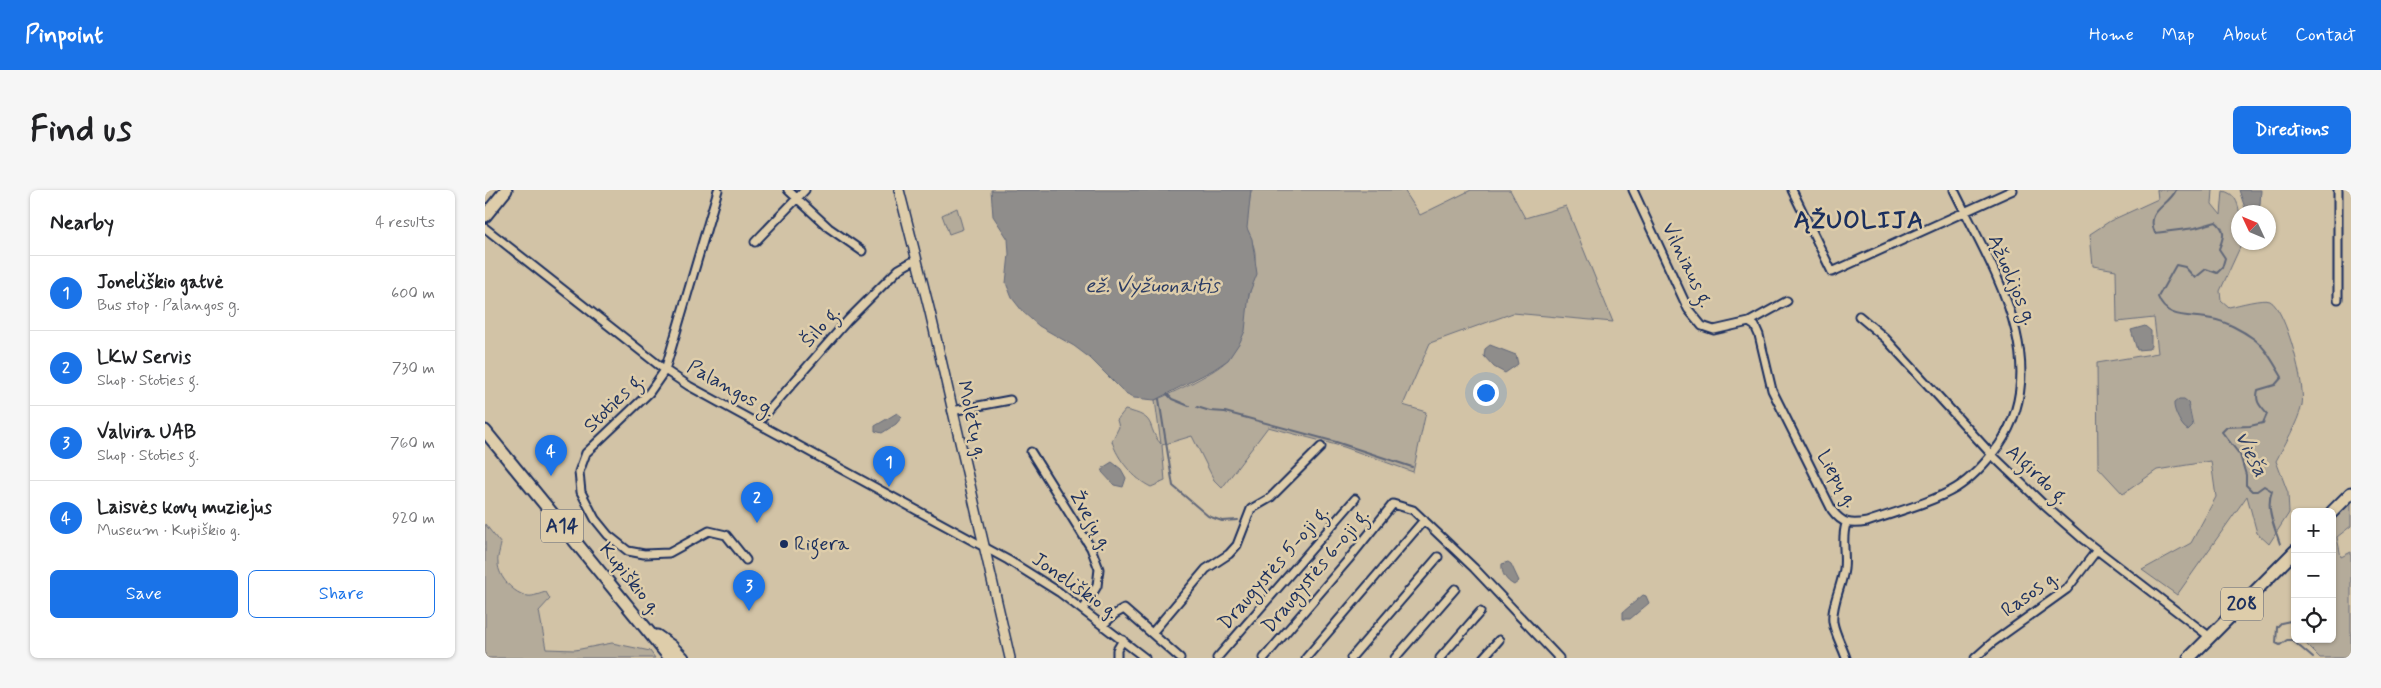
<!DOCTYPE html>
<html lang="en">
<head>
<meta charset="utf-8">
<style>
	body { margin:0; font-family:Mynerve,sans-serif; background:#f6f6f6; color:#202124 }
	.controls { position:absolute; right:15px; bottom:15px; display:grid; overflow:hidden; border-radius:8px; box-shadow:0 1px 4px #0004 }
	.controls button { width:45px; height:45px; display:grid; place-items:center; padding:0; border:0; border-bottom:1px solid #e0e0e0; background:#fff; color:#202124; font:25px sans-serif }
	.compass { position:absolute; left:1746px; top:15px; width:45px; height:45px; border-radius:50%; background:#fff; box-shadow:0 1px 4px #0004; rotate:314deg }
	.you { position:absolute; left:1000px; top:202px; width:18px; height:18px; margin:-12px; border:4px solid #fff; border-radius:50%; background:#1a73e8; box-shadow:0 0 0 8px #1a73e833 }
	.badge { display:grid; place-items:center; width:32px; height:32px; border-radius:50%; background:#1a73e8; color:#fff; font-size:16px; font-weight:700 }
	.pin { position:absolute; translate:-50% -41px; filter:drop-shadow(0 1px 2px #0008) }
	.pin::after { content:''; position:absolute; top:26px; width:18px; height:15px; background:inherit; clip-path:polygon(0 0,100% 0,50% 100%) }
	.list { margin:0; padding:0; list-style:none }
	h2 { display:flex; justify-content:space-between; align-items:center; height:65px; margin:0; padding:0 20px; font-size:21px }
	h2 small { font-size:16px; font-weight:400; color:#757577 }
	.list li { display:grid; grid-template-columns:32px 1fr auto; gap:15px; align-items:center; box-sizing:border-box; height:75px; padding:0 20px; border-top:1px solid #e0e0e0 }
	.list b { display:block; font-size:19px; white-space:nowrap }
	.list p { margin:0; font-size:16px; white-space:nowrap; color:#757577 }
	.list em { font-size:16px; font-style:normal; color:#757577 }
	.actions { display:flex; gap:10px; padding:15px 20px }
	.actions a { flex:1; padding:11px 0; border:1px solid #1a73e8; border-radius:8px; text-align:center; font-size:18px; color:#1a73e8 }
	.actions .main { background:#1a73e8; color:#fff }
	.icon { flex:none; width:28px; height:28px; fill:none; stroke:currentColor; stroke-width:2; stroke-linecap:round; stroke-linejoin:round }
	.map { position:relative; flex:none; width:1866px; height:468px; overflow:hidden; border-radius:8px }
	header { display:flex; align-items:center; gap:30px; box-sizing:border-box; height:70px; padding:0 25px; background:#1a73e8; color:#fff }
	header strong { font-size:24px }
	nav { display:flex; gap:28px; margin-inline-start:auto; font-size:18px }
	.intro { display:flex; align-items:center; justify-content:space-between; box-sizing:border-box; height:120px; padding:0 30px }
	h1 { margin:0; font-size:35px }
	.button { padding:12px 22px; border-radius:8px; background:#1a73e8; color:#fff; font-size:18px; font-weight:700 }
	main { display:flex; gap:30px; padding:0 30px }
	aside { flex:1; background:#fff; border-radius:8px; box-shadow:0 1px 4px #0004 }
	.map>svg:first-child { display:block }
	.green { fill:#b4ab9a; stroke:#686d7c }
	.water { fill:#8f8d8b; stroke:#616779 }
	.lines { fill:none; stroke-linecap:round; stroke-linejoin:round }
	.stream { stroke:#616779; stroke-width:2 }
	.minor-casing { stroke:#1b2f5e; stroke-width:11 }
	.tertiary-casing { stroke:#1b2f5e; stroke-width:12 }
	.primary-casing { stroke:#1b2f5e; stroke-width:15 }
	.trunk-casing { stroke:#1b2f5e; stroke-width:15 }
	.minor { stroke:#decdaa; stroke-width:7 }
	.tertiary { stroke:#decdaa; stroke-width:9 }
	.primary { stroke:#decdaa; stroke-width:11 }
	.trunk { stroke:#decdaa; stroke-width:11 }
	.poi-dot { fill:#1b2f5e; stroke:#decdaa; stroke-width:2 }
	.labels { text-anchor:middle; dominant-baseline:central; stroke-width:5; stroke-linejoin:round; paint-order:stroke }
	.shield { fill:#decdaa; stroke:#565e75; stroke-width:1 }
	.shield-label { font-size:19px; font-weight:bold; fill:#1b2f5e }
	.street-label { font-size:20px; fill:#1b2f5e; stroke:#decdaa }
	.poi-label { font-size:20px; fill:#1b2f5e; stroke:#decdaa; text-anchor:start }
	.water-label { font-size:21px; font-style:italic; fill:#2c3d65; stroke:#decdaa }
	.district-label { font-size:25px; font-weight:bold; letter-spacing:1px; fill:#1b2f5e; stroke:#decdaa }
</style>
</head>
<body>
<header>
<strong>Pinpoint</strong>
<nav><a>Home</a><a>Map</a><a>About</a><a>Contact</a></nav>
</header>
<div class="intro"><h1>Find us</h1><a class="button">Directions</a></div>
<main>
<aside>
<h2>Nearby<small>4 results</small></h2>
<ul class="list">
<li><span class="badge">1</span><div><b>Joneliškio gatvė</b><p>Bus stop · Palangos g.</p></div><em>600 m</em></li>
<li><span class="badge">2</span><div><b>LKW Servis</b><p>Shop · Stoties g.</p></div><em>730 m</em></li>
<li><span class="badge">3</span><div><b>Valvira UAB</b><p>Shop · Stoties g.</p></div><em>760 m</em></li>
<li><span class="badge">4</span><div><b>Laisvės kovų muziejus</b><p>Museum · Kupiškio g.</p></div><em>920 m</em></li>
</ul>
<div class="actions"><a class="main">Save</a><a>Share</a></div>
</aside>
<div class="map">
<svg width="1866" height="468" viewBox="0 0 1866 468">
	<rect width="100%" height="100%" fill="#d2c3a6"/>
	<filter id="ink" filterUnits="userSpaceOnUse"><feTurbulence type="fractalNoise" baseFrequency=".02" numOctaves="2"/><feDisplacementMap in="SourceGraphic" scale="10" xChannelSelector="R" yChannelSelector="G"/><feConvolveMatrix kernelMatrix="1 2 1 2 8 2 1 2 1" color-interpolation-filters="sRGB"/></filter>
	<g filter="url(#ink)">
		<!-- green -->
		<path class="green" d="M766 0H919L935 25 986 0H1025L1040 28 1081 16 1128 132 1028 123 945 153 918 215 941 222 928 282 859 257 783 237 737 298 729 290 707 246 677 255 680 291 666 297C649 289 632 269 627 251L634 237 632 230 640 220C674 227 660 236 676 254L670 210C684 205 736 180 743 169 754 154 772 81 770 63 769 54 765 49 762 42 759 34 765 9 766 0Z
			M1672 0H1728L1727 14 1736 25 1738 1C1760 5 1754 36 1754 52L1757 53 1735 101 1736 110 1744 117C1753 115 1778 108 1785 111 1801 119 1821 198 1817 215 1812 234 1800 254 1791 271L1803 303 1804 323 1784 354 1772 343 1762 306 1692 405 1657 380 1706 353 1731 307 1726 271 1672 280 1638 304 1613 277 1612 173 1673 163 1669 128 1632 132 1631 80 1608 76 1605 44 1625 31 1673 9Z
			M472 18 478 39 464 44 457 25Z
			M1866 313V336L1852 347 1856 367 1866 362V468H1835L1816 449H1847V332Z
			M0 334 16 354C15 360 12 367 13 373 13 387 29 404 43 406 48 407 56 403 61 402L65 409 54 421 61 459 90 460 127 453 165 461 170 468H0Z"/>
		<!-- water -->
		<path class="water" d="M506 0H766L762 38 767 49 772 84 764 104 760 141 755 152 743 170 728 180 670 210 649 208 639 202 605 168 589 156 554 136 538 122 527 108 521 93 524 64 523 49 508 26Z
			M1754 0H1776L1775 15 1771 22 1761 21Z
			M1660 136 1666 141V156L1664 159 1652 160 1646 140Z
			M1005 155 1031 165 1033 174 1020 183 1009 177 999 166 1000 159Z
			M1694 209H1699L1703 212 1708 235 1703 240C1697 238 1688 220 1689 213Z
			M412 223 417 227 411 234 397 243 390 241V236Z
			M627 272 636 279 641 288 638 297 629 295 617 282 619 277Z
			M1023 372 1026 374 1034 391 1029 395C1021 391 1016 383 1017 374Z
			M1158 405 1161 406 1164 413 1145 429H1138V422Z"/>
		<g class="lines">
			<!-- stream -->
			<path class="stream" d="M1691 0C1683 17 1660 20 1670 43L1710 38 1731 32C1742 41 1738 48 1734 59L1740 68 1737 78 1732 83 1721 79 1710 88 1700 77 1691 75 1673 107C1682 131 1706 124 1727 129 1740 131 1758 141 1769 149 1781 158 1789 174 1797 187L1790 195 1773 200C1770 211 1774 215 1782 224L1778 233 1765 236 1742 237 1737 242 1755 265 1761 285V295L1767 301H1772L1779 296 1787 301C1780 318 1790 338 1795 354
				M682 204 687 209 704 216
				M674 209 688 296 723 326 737 331 753 330
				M712 217 725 221 740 222 851 252 927 277
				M1810 430 1796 433 1792 437 1791 453 1795 455 1802 450H1807L1828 468"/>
			<!-- minor casing -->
			<g class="minor-casing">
				<path id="minor" d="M233 0 180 180 164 203 101 263 94 282 96 302 110 329 123 345 143 361 159 364 184 363 224 341 241 345 261 370
					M303 0 344 38 377 61
					M1148 0 1203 119 1217 136 1229 140 1264 132 1302 111
					M1307 0 1347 82 1528 0
					M1853 0V109
					M0 38 180 180 204 196 523 370 574 402 660 468
					M270 52 320 0
					M1374 126 1400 148 1507 265 1558 314 1599 350 1725 447
					M1264 132 1270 136 1274 145 1287 200 1347 320C1357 334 1366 335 1382 332 1410 322 1446 313 1471 298 1487 288 1503 270 1514 255 1570 173 1506 76 1469 0
					M467 221 525 210
					M273 233 363 130 414 79 430 70
					M546 262 606 358 614 379 612 396 598 420
					M618 435 630 424 639 419 695 468
					M667 443 721 379 744 364 752 355 766 319 785 308 836 257
					M632 468V460L638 450
					M732 468 870 309
					M779 468 863 370 908 314 928 320 989 378 1074 468
					M821 468 939 330
					M866 468 953 367
					M910 468 970 399
					M955 468 995 422
					M998 468 1014 450
					M1361 468C1357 456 1350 444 1348 432 1346 415 1357 396 1359 379 1361 363 1356 349 1361 334
					M1490 468 1508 452 1582 399 1612 360"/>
			</g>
			<!-- tertiary casing -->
			<g class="tertiary-casing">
				<path id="tertiary" d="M414 0 445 122 525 468"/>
			</g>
			<!-- primary casing -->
			<g class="primary-casing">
				<path id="primary" d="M0 26 21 0"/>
			</g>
			<!-- trunk casing -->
			<g class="trunk-casing">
				<path id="trunk" d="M0 241 185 468
					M1847 322 1866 303
					M172 446 186 456 198 468
					M1704 468 1810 361"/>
			</g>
			<!-- minor -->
			<use href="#minor" class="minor"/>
			<!-- tertiary -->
			<use href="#tertiary" class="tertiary"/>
			<!-- primary -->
			<use href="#primary" class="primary"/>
			<!-- trunk -->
			<use href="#trunk" class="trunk"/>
		</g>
	</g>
	<!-- markers -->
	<circle class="poi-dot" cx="299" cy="354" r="5"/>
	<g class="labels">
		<!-- shield labels -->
		<g class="shield">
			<rect x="56" y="319.5" width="42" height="33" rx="4"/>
			<rect x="1736" y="397.5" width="42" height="33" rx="4"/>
		</g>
		<g class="shield-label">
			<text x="77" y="336">A14</text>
			<text x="1757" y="414">208</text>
		</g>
		<!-- street labels -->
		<g class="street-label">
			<text transform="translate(1202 75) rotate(64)">Vilniaus g.</text>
			<text transform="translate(1527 90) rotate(67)">Ąžuolijos g.</text>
			<text transform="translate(336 137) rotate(-48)">Šilo g.</text>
			<text transform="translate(246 199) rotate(29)">Palangos g.</text>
			<text transform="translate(129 213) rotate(-45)">Stoties g.</text>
			<text transform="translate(487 230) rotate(77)">Molėtų g.</text>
			<text transform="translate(1552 285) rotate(43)">Algirdo g.</text>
			<text transform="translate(1352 289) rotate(60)">Liepų g.</text>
			<text transform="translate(606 331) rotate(60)">Žvejų g.</text>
			<text transform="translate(789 378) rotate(-49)">Draugystės 5-oji g.</text>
			<text transform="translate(831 381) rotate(-50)">Draugystės 6-oji g.</text>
			<text transform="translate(145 389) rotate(51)">Kupiškio g.</text>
			<text transform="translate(590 396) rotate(35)">Joneliškio g.</text>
			<text transform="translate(1545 404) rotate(-36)">Rasos g.</text>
		</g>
		<!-- poi labels -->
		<g class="poi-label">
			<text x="309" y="354">Rigera</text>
		</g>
		<!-- water labels -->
		<g class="water-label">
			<text x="667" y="96">ež. Vyžuonaitis</text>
			<text transform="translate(1766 264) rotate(63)">Vieša</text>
		</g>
		<!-- district labels -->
		<g class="district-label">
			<text x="1374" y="31">ĄŽUOLIJA</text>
		</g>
	</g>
</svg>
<div class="controls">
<button>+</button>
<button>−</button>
<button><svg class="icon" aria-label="locate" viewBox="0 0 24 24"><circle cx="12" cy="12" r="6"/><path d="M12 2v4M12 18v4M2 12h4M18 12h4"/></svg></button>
</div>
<svg class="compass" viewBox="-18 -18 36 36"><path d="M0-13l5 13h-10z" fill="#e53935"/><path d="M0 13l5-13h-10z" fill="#757577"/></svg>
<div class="you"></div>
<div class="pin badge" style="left:404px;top:297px">1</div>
<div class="pin badge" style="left:272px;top:333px">2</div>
<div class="pin badge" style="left:264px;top:421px">3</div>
<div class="pin badge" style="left:66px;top:286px">4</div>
</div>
</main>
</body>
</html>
